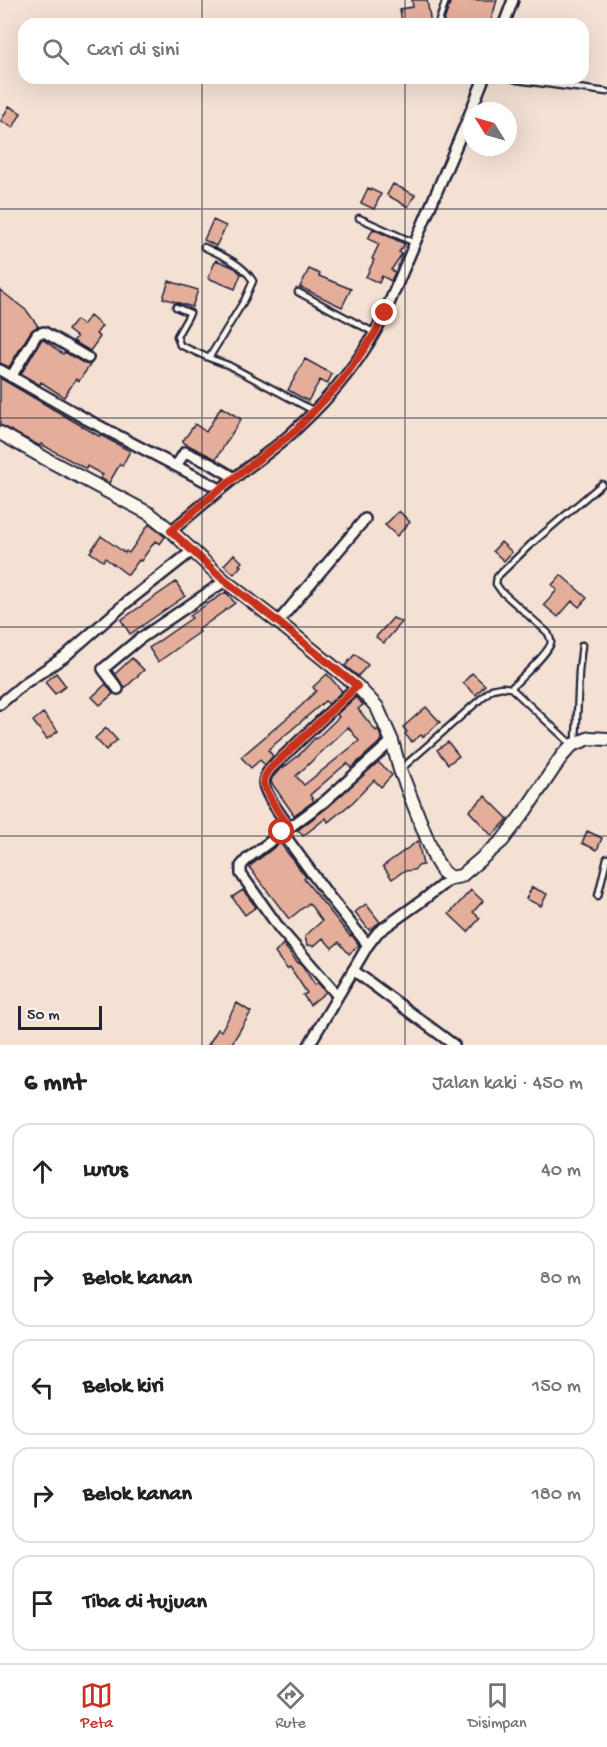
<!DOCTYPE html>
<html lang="id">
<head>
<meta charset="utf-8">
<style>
	body { margin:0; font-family:"Gochi Hand",sans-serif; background:#f2f2f2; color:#222 }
	.compass { position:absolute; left:463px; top:102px; width:54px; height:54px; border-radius:50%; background:#fff; box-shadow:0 6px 24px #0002; rotate:307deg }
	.scale { position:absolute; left:18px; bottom:15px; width:84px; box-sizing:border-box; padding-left:6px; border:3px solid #22223b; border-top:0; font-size:16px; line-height:21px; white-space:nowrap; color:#22223b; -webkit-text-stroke:4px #fbf7ec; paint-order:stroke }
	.stop { position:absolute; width:18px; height:18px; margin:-14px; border:4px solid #c8321e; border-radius:50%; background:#fff }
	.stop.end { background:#c8321e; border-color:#fff; box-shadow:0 2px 6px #0008 }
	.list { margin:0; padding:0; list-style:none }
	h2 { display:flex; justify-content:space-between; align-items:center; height:78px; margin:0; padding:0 24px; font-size:26px }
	h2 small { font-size:20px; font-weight:400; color:#767676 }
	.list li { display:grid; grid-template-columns:39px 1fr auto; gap:18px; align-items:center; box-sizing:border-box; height:96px; margin:0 12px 12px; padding:0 12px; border:2px solid #e0e0e0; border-radius:18px }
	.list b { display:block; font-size:22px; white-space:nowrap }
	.list em { font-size:20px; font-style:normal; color:#767676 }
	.icon { flex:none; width:33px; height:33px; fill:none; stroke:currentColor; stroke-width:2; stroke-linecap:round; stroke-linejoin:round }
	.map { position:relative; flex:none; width:607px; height:1045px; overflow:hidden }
	.search { position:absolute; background:#fff; box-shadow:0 6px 24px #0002; left:18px; right:18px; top:18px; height:66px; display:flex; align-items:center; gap:15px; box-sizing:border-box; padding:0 21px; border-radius:18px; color:#767676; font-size:22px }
	.sheet { height:618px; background:#fff }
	nav { display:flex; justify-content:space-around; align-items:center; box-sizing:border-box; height:84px; border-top:2px solid #e0e0e0; background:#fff; font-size:16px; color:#767676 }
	nav a { display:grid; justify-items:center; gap:3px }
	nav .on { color:#c8321e }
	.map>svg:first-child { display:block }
	.building { fill:#e5ae9b; stroke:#22223b; stroke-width:1.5; fill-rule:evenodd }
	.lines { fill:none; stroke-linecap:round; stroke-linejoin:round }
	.service-casing { stroke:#22223b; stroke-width:9 }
	.minor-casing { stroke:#22223b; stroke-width:14 }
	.tertiary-casing { stroke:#22223b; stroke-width:16 }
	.service { stroke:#fbf7ec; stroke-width:4.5 }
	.minor { stroke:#fbf7ec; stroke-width:9 }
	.tertiary { stroke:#fbf7ec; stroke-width:12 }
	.route { stroke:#c8321e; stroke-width:8 }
	.grid { fill:none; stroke:#22223b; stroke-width:1.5; stroke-opacity:0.55 }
</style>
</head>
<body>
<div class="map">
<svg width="607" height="1045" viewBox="0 0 607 1045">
	<rect width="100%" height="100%" fill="#f4e1d4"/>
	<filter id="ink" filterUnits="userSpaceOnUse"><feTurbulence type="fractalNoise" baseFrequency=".0167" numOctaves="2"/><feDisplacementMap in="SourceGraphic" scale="12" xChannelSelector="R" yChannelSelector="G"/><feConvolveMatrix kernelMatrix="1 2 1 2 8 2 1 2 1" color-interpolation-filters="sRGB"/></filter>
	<g filter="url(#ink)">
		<!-- building -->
		<path class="building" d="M412 0H427L431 24H415V21L402 23 400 9 413 7Z
			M451 0H497L490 24H443Z
			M9 106 21 113 13 128 1 121Z
			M393 184 415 195 408 207 387 195Z
			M368 188 381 194 374 209 361 203Z
			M213 220 226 226 216 246 204 240Z
			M373 229 405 244 399 252 402 254 391 270 395 272 391 281 382 276 379 283 366 277 374 260 372 259 379 244 368 239Z
			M216 260 235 268 241 274 235 289 208 278Z
			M309 269 320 274 319 276 351 289 342 307 300 287Z
			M169 281 198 290 192 307 163 298Z
			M0 290 27 311 38 326 31 331 9 367 0 363Z
			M90 316 102 326 96 334 100 337 90 351 73 341 77 337 68 330 76 320 83 325Z
			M42 339 63 354 65 352 85 364 90 365 79 381 76 379 64 397 41 382 40 385 21 374Z
			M305 359 332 374 327 384 320 380 308 401 288 390Z
			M0 378 99 436 100 435 130 451 122 466 120 464 109 483 100 478 103 475 87 466 86 469 41 444 40 446 0 425Z
			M221 407 241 419 216 459 182 442 195 424 206 432Z
			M399 511 410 522 397 536 385 525Z
			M149 524 165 537 160 544 155 541 141 561 139 560 128 575 105 558 103 561 90 552 101 536 125 553 126 551 129 553Z
			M501 542 512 552 504 561 493 551Z
			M234 554 242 562 239 565 241 566 234 574 224 565Z
			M561 575 587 598 579 607 572 601 558 617 544 605 557 590 552 585Z
			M176 582 185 596 130 634 121 620Z
			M226 592 235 603 198 630 200 632 158 662 149 648 192 618 190 616 207 604Z
			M393 618 402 622 384 643 376 637Z
			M355 654 368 665 358 676 345 666Z
			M132 658 144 670 125 688 115 674Z
			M56 673 66 686 55 694 45 682Z
			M472 673 485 685 476 695 463 683Z
			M327 674 342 691 329 704 325 701 268 750 273 756 265 765 260 760 251 768 241 757 301 706 316 691 313 687Z
			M106 684 113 694 100 705 92 697Z
			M356 697 363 705 358 709 376 731 378 729 382 740 351 768 347 763 310 795 314 801 294 815 271 782 272 778 282 767 283 768 299 755 315 738 316 739 339 717 337 714ZM348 727 359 741 304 785 296 776Z
			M426 707 440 722 423 737 421 735 412 742 405 734 407 732 403 727Z
			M43 713 58 731 47 739 33 721Z
			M106 728 117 740 106 750 95 738Z
			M448 742 459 756 448 764 437 750Z
			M378 762 392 775 381 787 374 780 353 802 328 822 326 818 303 836 298 830 328 807Z
			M485 796 508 819 492 836 469 811Z
			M587 831 602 838 597 850 582 843Z
			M418 841 423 865 418 866 414 870 404 871 392 879 383 866Z
			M280 843 306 877 304 879 350 936 352 935 359 945 349 954 339 942 332 948 323 938 314 946 307 945 305 936 322 921 309 903 289 919 249 867Z
			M532 887 547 894 541 906 526 899Z
			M243 890 256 907 245 915 232 897Z
			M471 890 483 901 473 912 480 918 468 932 449 914Z
			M366 904 380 922 369 930 355 912Z
			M283 944 298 963 300 962 315 985 318 983 326 992 310 1005 303 995 307 993 290 967 287 969 275 953Z
			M237 1003 251 1012 231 1045H208L218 1029 221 1031Z"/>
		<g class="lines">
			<!-- service casing -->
			<g class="service-casing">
				<path id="service" d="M438 24 446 0
					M512 78 517 80 607 92
					M359 218 415 243
					M204 247C223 256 242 263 253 281L245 299 209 358 228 365 314 411
					M298 292 375 333
					M176 307 190 313 177 336 180 345 209 358
					M576 741 579 671 582 645
					M571 744 511 688C518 681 550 652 551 642 551 639 549 636 548 633L501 591 496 584 497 577 530 545 602 484
					M402 768 492 689 502 687 511 688
					M598 896 607 858"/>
			</g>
			<!-- minor casing -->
			<g class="minor-casing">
				<path id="minor" d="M504 24 513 0
					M0 370 86 419 220 489
					M11 377 37 334 44 332 88 358
					M176 466 185 452 213 465 235 478
					M171 531C195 511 218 491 242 472 260 458 280 445 296 429 332 396 364 357 385 313L466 123 484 78
					M278 622 365 519
					M118 689 103 669 138 640 225 581
					M0 704 25 683 64 657 126 603 192 551
					M289 827C282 816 265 795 264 783 264 777 267 773 270 769L357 686
					M282 832 328 895 368 945
					M353 970 454 1045
					M338 996 280 929 241 874V866L248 858 324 802 392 741
					M309 1045 368 945 378 932 423 900 451 878"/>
			</g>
			<!-- tertiary casing -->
			<g class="tertiary-casing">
				<path id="tertiary" d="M0 433 48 460 150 514 171 531 225 581 278 622 357 686 377 707 392 741 400 770 435 859 443 872 451 878 461 876 502 841 525 811 562 756 572 745 590 738 607 739"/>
			</g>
			<!-- service -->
			<use href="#service" class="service"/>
			<!-- minor -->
			<use href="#minor" class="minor"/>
			<!-- tertiary -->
			<use href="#tertiary" class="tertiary"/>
		</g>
	</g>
	<g class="lines" filter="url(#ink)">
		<!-- route -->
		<path class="route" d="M282 832 289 827C282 816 265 795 264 783 264 777 267 773 270 769L357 686 278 622 225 581 171 531 220 489 295 431 341 382 375 333 385 313"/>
	</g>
	<!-- grid -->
	<path class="grid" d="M202 0V24M405 0V24M202 78V1045M405 78V1045M0 209H607M0 418H607M0 627H607M0 836H607"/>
</svg>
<svg class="compass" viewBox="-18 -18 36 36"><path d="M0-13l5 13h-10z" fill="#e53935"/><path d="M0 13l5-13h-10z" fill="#767676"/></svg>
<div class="scale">50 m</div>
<div class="stop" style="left:282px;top:832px"></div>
<div class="stop end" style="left:385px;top:313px"></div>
<div class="search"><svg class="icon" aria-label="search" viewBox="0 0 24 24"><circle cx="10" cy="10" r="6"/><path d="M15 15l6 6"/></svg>Cari di sini</div>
</div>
<section class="sheet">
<h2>6 mnt<small>Jalan kaki · 450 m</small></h2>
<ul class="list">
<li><svg class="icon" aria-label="ahead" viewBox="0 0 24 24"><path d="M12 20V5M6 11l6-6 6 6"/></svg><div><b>Lurus</b></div><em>40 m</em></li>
<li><svg class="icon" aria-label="right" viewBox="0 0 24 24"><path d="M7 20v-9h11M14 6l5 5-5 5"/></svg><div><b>Belok kanan</b></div><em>80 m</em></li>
<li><svg class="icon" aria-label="left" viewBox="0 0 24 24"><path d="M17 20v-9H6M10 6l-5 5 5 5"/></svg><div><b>Belok kiri</b></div><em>150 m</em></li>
<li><svg class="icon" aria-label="right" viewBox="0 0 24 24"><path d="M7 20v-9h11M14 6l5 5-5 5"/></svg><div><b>Belok kanan</b></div><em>180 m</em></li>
<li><svg class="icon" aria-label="arrive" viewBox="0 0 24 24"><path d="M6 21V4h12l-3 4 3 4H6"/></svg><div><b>Tiba di tujuan</b></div></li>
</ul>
</section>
<nav>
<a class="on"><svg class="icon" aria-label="map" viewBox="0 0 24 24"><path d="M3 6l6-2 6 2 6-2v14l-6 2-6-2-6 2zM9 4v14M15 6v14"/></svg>Peta</a>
<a><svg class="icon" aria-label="directions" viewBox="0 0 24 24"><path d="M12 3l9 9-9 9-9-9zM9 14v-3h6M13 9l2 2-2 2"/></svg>Rute</a>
<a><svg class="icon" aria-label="saved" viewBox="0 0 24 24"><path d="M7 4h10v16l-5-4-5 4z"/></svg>Disimpan</a>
</nav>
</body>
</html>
